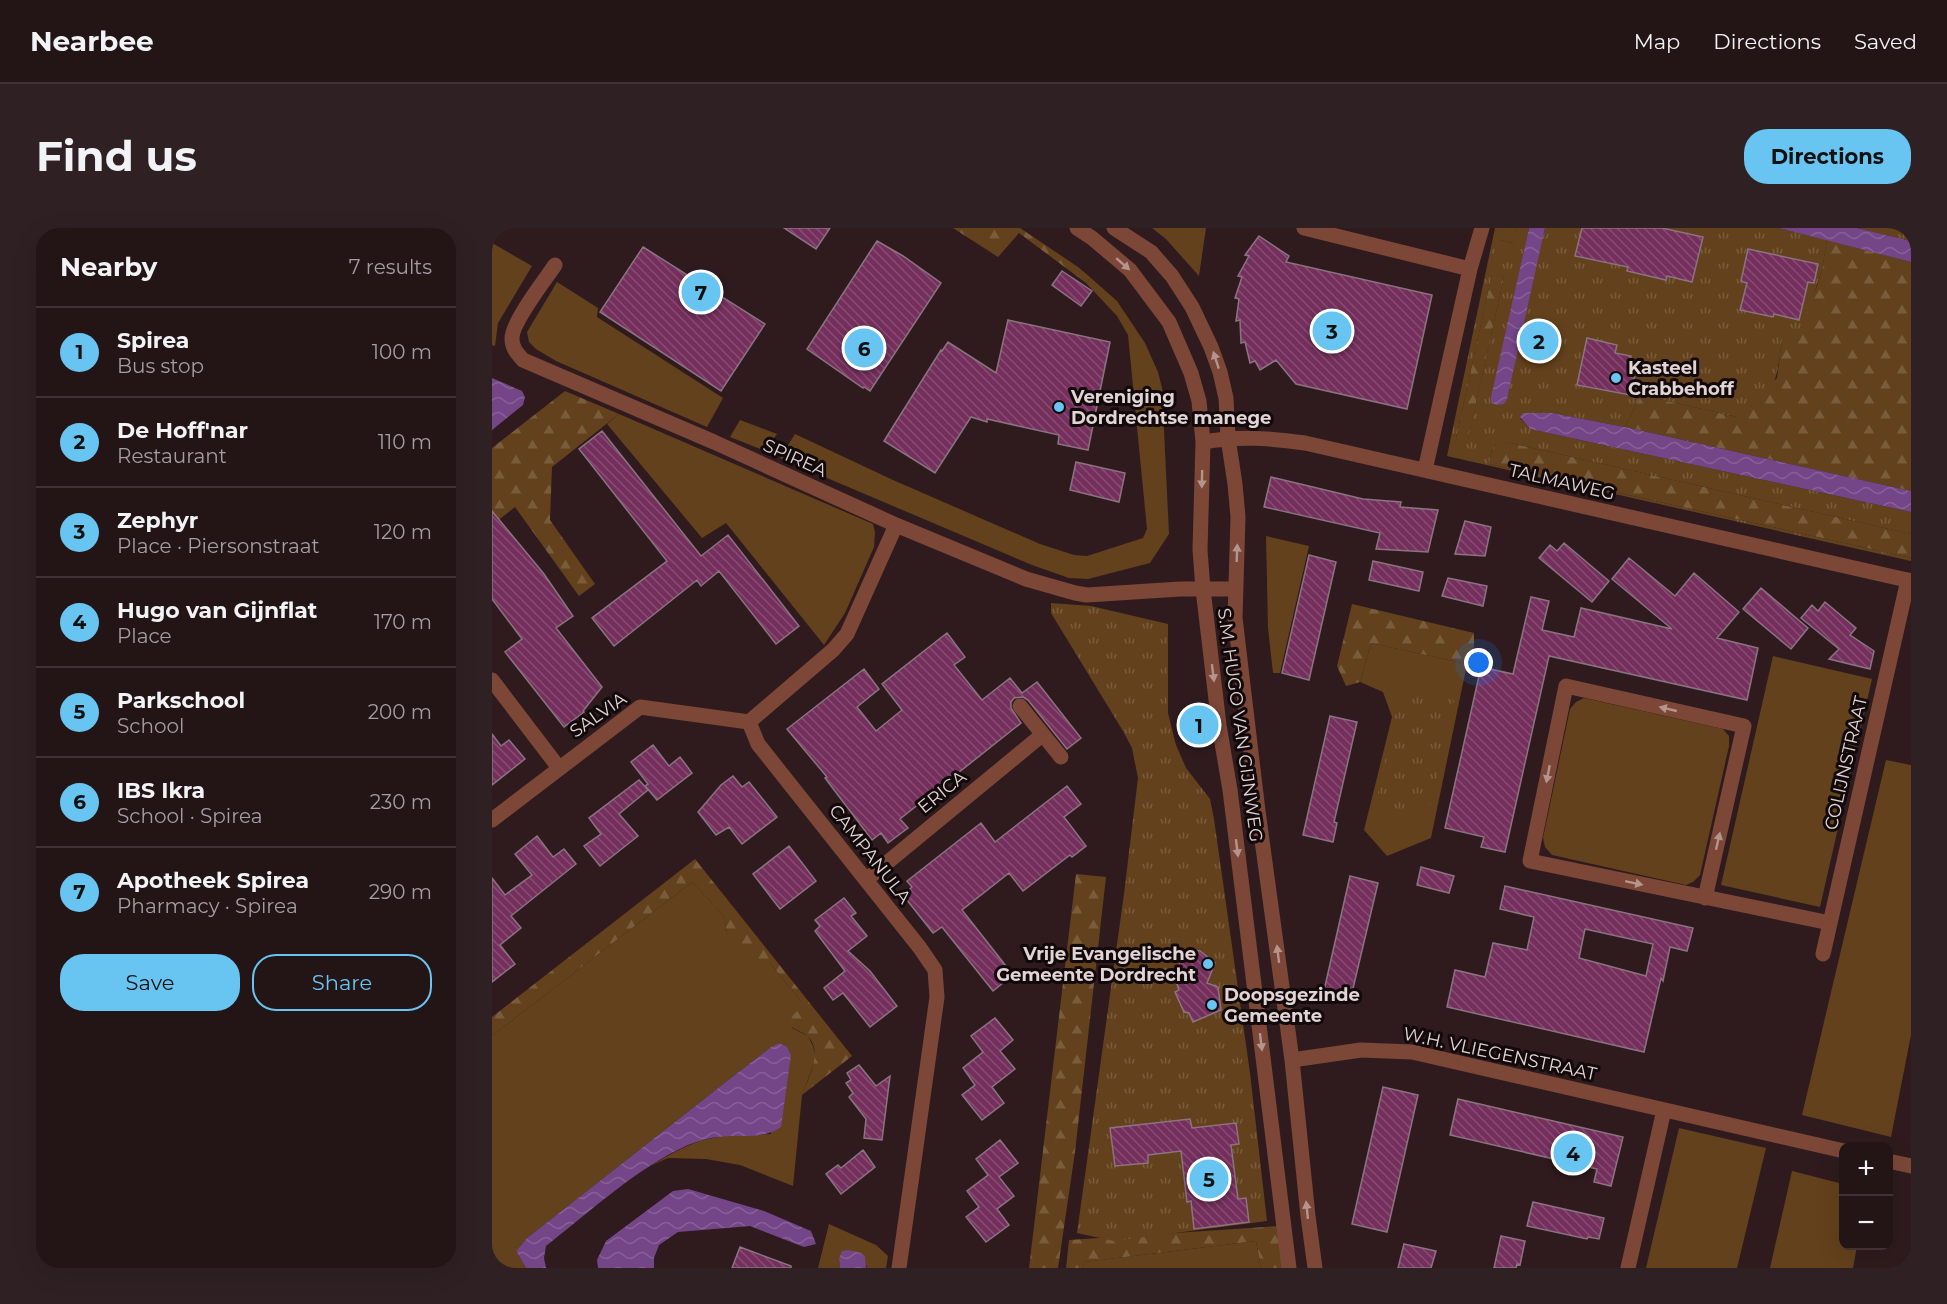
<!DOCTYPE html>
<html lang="en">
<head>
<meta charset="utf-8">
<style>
	body { margin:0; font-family:Montserrat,sans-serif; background:#2f2123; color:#f1f3f6 }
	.controls { position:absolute; right:18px; bottom:18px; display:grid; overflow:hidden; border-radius:12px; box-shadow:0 6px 24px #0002 }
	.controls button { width:54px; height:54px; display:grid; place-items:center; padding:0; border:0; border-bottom:2px solid #403335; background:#231416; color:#f1f3f6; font:30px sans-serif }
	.you { position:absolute; left:987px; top:435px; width:21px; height:21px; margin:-15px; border:4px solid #fff; border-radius:50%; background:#1a73e8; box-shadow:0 0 0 9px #1a73e833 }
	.badge { display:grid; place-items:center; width:39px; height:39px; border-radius:50%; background:#68c4f0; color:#111; font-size:20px; font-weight:700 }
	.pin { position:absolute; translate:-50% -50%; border:3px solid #fff; box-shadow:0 2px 6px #0006 }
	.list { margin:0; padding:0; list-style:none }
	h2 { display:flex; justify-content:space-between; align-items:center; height:78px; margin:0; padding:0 24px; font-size:26px }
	h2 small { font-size:20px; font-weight:400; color:#a39ea1 }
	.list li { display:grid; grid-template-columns:39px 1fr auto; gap:18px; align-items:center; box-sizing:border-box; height:90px; padding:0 24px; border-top:2px solid #403335 }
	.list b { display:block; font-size:22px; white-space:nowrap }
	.list p { margin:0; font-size:20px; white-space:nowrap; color:#a39ea1 }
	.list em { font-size:20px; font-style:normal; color:#a39ea1 }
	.actions { display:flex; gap:12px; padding:18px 24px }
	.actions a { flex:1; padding:14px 0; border:2px solid #68c4f0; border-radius:24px; text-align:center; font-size:21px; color:#68c4f0 }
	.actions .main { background:#68c4f0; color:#111 }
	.map { position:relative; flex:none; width:1419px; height:1040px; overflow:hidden; border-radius:24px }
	header { display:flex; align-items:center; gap:36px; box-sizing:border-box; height:84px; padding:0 30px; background:#231416; border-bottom:2px solid #403335 }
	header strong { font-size:28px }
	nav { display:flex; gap:33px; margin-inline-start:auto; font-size:21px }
	.intro { display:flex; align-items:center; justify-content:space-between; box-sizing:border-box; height:144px; padding:0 36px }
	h1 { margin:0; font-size:42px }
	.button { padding:15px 27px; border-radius:24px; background:#68c4f0; color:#111; font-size:21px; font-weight:700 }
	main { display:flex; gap:36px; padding:0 36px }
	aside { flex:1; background:#231416; border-radius:24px; box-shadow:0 6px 24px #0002 }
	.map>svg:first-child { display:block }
	.grass { fill:#63411c }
	.forest { fill:url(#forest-firs) }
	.park { fill:url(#park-tufts); fill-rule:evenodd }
	.water { fill:url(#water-waves) }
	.building { fill:url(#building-back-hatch); stroke:#897480; stroke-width:1.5; fill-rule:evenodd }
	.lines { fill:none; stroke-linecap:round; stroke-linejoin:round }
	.minor { stroke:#7c4737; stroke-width:15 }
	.oneway { fill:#b4958e }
	.poi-dot { fill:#68c4f0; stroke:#11090a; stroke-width:2 }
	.labels { text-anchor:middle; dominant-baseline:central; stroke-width:6; stroke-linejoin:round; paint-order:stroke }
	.poi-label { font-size:18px; font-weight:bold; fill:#e2d4d5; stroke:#11090a; text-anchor:start }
	.street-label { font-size:18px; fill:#e2d4d5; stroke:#11090a }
</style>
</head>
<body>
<header>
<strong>Nearbee</strong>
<nav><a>Map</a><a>Directions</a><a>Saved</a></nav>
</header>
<div class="intro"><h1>Find us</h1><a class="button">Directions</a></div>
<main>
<aside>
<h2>Nearby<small>7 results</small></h2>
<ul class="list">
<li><span class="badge">1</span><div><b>Spirea</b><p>Bus stop</p></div><em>100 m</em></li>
<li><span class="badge">2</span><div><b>De Hoff'nar</b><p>Restaurant</p></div><em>110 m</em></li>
<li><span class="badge">3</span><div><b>Zephyr</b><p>Place · Piersonstraat</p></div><em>120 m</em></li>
<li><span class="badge">4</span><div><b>Hugo van Gijnflat</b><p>Place</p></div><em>170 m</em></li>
<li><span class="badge">5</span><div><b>Parkschool</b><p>School</p></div><em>200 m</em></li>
<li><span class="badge">6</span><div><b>IBS Ikra</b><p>School · Spirea</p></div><em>230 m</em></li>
<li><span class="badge">7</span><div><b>Apotheek Spirea</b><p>Pharmacy · Spirea</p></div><em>290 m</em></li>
</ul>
<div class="actions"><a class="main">Save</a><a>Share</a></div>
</aside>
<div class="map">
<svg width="1419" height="1040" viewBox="0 0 1419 1040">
	<defs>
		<pattern id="forest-firs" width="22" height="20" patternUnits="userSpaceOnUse" patternTransform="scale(1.5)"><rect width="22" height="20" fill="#63411c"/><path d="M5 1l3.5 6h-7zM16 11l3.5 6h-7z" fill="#795c3c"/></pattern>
		<pattern id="park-tufts" width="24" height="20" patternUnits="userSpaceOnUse" patternTransform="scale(1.5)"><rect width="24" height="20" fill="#63411c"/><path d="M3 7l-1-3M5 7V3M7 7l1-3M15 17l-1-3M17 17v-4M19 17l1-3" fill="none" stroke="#795c3c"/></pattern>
		<pattern id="water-waves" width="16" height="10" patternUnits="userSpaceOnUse" patternTransform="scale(1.5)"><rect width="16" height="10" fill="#744688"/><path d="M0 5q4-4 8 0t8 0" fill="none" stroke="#886098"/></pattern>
		<pattern id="building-back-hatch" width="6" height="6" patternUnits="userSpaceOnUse" patternTransform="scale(1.5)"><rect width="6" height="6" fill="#752f5d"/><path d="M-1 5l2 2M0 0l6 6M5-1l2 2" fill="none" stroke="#884c73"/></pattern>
	</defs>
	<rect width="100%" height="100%" fill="#2f1b1e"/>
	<!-- grass -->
	<path class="grass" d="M660 0H714L707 48 674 11Z
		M0 15 40 38 6 95 3 118 0 117Z
		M599 50 625 73 653 115 666 144 670 160 677 306 658 335 596 351 577 350 540 337 288 230 303 206 401 252 548 316 582 327 595 328 651 310 655 301 636 107 625 88 594 55Z
		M65 54 106 80 105 89 231 170 215 199 64 133 44 121 37 114 35 104Z
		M127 186 381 296 383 304 382 319 353 385 332 417 234 295 210 310 115 196Z
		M248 192 285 206 273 223 238 209Z
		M774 308 817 318 788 445H781L776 400Z
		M879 415 975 436 939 610 895 628 872 602 900 489 891 464 868 454Z
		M1281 428 1380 451 1328 679 1229 657Z
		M1092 470 1231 501 1237 508V518L1208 647 1201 654 1194 657 1060 627 1053 619 1051 610 1078 481 1084 474Z
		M1394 532 1419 537V807L1399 909 1310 887Z
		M200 654 232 688 235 705 277 734 309 773V779L300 800 316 808 321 818 324 830 310 867 301 958 248 937 214 931 176 930 158 938C174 929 190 919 208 913 231 906 256 907 279 906L287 815 279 819 244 846 35 1010 24 1023 34 1040H12L0 1025V808Z
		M1187 900 1274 920 1245 1040H1154Z
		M1300 943 1351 956 1352 1018H1365L1361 1040H1278Z
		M337 996 384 1017 396 1028 394 1040H374L375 1038 347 1031 348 1040H326Z
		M764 1013 769 1040H591L592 1034Z"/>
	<!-- forest -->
	<path class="forest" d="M461 0H528L586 39 599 50 594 55 527 5 506 29Z
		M1007 0H1025L1022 15 1004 11Z
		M1335 12 1419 34V263L1133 199 1149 167 1245 189 1285 150 1290 111 1319 71 1325 58 1330 42Z
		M1000 45 1012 49 976 212 970 216 964 210Z
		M73 163 127 186 60 239 58 292 103 356 87 368 23 279 0 297V220Z
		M1005 214H1014L1419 306V330L997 236 1000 221Z
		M860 376 982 405V418L975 436 879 415 868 454 854 458 845 438Z
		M203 631 360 828 310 867C316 850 333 822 314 807 306 801 301 803 295 793L309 779V773L277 734 256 732 235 705 232 688 200 654 0 808V789Z
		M584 646 614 649 583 924 566 1040H537Z
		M786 998 791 1040H769L764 1013 592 1034 591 1040H574L577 1012Z"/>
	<!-- park -->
	<path class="park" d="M1003 0H1007L1005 11 1021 15 1025 0H1037L999 174 1041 49 1053 0H1287L1335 12 1330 42 1310 101 1290 111C1284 158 1285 162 1245 189L1149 167 1133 199 1060 185 1028 190 1038 201 1419 284V306L1014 214H1005L1000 221 997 236 1419 330V333L955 228ZM1000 46 1012 49 976 211 970 215 964 210Z
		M1365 0H1419V13Z
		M559 375 599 378 676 396V485L684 517 694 540 718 571 722 591 758 845 775 993 622 1013 585 1005 632 666 646 550 640 520 631 503 559 385Z
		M909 460 962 472 936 590 883 579Z"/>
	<!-- water -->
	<path class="water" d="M1037 0H1053L1015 171 1012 176 1004 177 999 174V169Z
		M1287 0H1365L1419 13V34Z
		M0 150 30 163 33 169 31 177 0 202Z
		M1031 185H1060L1133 199 1419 263V284L1038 201 1028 189Z
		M287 815 295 819 299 827 289 899C271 912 248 906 227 909 216 910 206 913 196 917 143 941 99 983 54 1018L52 1030 54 1040H34L24 1023 35 1010 244 846 279 819Z
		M196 961 272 983 319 1003 324 1016 312 1019 258 998 186 1004 167 1017 162 1030V1040H106L105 1032 114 1013 181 963Z
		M357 1022 369 1025 373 1029 374 1040H348L347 1031 350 1023Z"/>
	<!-- building -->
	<path class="building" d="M292 0H338L324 21Z
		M1090 0H1170L1211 9 1200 54 1175 48 1174 52 1135 43 1136 39 1083 28Z
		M767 8 797 28 794 34 940 67 915 181 804 156 784 132 768 142 763 133 758 135 753 114 749 115 748 92 744 93 747 71 743 70 750 49 746 48 757 28 753 27Z
		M385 13 411 28 449 55 378 163 372 159 371 160 315 121Z
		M151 19 273 96 229 163 108 84Z
		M1256 21 1326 36 1322 55 1316 54 1307 92 1282 86 1281 89 1248 82 1255 55 1249 53Z
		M570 43 600 63 589 78 560 57Z
		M516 92 618 114 596 222 566 216 567 207 495 191V194L479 189 443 245 392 213 449 122 450 123 456 114 504 145Z
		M1040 93 1057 97 1055 104H1057L1054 121 1033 116Z
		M1095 110 1125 117 1123 125 1139 128 1137 136 1145 138 1138 167 1085 157Z
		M110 203 209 328 236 307 307 398 284 416 227 343 209 358 205 352 122 418 100 390 175 333 87 221Z
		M584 234 633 245 627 274 578 262Z
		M779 249 871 271 909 274 908 279 946 282 936 324 884 321 888 305 772 279Z
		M0 283 52 346 81 388 64 400 110 459 91 483 92 484 72 499 13 424 30 411 0 371Z
		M973 293 999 299 993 328 963 326Z
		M1072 315 1117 353 1100 374 1047 330 1058 317 1065 323Z
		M817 327 844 334 817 452 790 445Z
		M1137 330 1183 368 1202 345 1247 384 1225 410 1266 420 1255 472 1057 428 1013 624 989 619 992 609 953 600 989 439 1021 446 1039 369 1057 373 1050 402 1082 409 1089 380 1180 401 1120 351Z
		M881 333 931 344 927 363 877 352Z
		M956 350 995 358 991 378 950 368Z
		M1269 360 1316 400 1299 421 1251 381Z
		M1333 374 1364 400 1358 407 1382 423 1378 441 1337 431 1347 421 1309 390 1320 377 1326 383Z
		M455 405 473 429 462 437 490 472 518 450 530 465 545 454 589 510 575 521 536 472 531 469 522 470 519 474V480L529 495 408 591 416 600 396 615 389 605 380 612 333 550 335 549 295 501 372 441 387 461 365 479 384 503 410 482 390 456Z
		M838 488 865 494 842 594 845 595 841 614 811 607Z
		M0 506 9 518 17 512 33 531 0 557Z
		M161 517 177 538 188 529 200 545 165 572 153 558 156 556 139 534Z
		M241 548 250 559 257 554 285 589 250 616 237 599 224 607 206 584 229 557Z
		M147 552 156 562 127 586 146 608 108 638 92 618 109 606 97 590Z
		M575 558 589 576 572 589 594 618 580 629 578 627 531 663 517 645 470 682 521 747 501 763 450 699 441 705 411 667 420 659 415 653 489 595 503 614Z
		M45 608 61 629 72 621 84 636 19 688 29 700 8 717 23 736 0 754V650L13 667 40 647 23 626Z
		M297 618 324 653 288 681 261 646Z
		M929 639 962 648 957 665 925 657Z
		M858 648 886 655 858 773 831 767Z
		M1013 658 1201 700 1195 723 1178 719 1171 753 1169 750 1152 824 955 779 963 742 993 749 1001 715 1035 722 1042 689 1008 681ZM1093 701 1161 716 1154 748 1087 730Z
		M352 670 364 685 359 688 375 708 356 723 378 743 405 778 378 799 351 765 341 772 332 760 353 743 323 703 328 698 323 692Z
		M694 721 708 723 723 735 715 755 726 759 729 782 701 794 697 785 692 784 683 764 687 762 682 748Z
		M503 790 521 812 508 823 523 841 500 859 512 875 490 892 470 867 483 857 471 840 491 824 479 808Z
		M367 837 384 858 398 848 390 912 372 910 374 891 357 869 361 865 354 855 359 852 355 845Z
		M891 859 926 867 895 1004 860 996Z
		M966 871 1131 909 1119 958 1102 954 1105 941 958 907Z
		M698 891 700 900 744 895 747 916 739 917 746 971 754 970 757 994 702 1001 699 973 695 974 689 923 656 927V935L623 938 618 900Z
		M508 912 526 935 507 949 522 968 505 981 517 997 494 1014 474 989 487 979 475 963 496 947 484 931Z
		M371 922 383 939 349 966 334 946 346 937 349 940Z
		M1041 974 1112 990 1107 1011 1096 1009 1095 1011 1035 998Z
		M1009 1008 1033 1013 1028 1037 1025 1036 1024 1040H1002Z
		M912 1016 944 1023 939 1040H906Z
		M248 1019 299 1038V1040H240Z"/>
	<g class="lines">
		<!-- minor -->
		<path class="minor" d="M585 0 600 10 638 42 677 94 699 145 707 173 711 214 708 322 711 361 727 497 738 562 797 1040
			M622 0 659 24 680 48 700 79 719 119 728 144 734 170 736 210 743 256 746 289 743 390 766 583 800 832 816 988 823 1040
			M812 0 978 41
			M63 37C53 52 19 95 20 111 20 120 25 125 31 132L222 214 404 297 534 351 583 365 595 367 688 361H744
			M711 214C746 208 778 210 813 215L1419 353
			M933 242 978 41 990 0
			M404 297 355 406 341 422 257 494 266 516 428 720 443 742 445 769 407 1040
			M0 452 67 540
			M528 478 569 529
			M0 592 148 479 257 494
			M374 652 550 507
			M1213 670 1252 498 1074 458 1038 633 1338 695
			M1331 726 1416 352
			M800 832 869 822 920 824 1352 923
			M1396 933 1419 938
			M1136 1040 1172 882"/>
	</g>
	<!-- one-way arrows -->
	<defs><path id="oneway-solid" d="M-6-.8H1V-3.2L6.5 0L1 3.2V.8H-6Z" transform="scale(1.5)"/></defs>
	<g class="oneway">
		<use href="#oneway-solid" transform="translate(631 36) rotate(41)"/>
		<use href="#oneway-solid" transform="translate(724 132) rotate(-108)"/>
		<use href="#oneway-solid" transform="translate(710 251) rotate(91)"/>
		<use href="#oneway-solid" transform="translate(745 325) rotate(-88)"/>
		<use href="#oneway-solid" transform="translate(721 445) rotate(83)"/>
		<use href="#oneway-solid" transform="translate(1176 481) rotate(-167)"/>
		<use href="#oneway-solid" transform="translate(1056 546) rotate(101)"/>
		<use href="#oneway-solid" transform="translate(1226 613) rotate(-77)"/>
		<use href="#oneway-solid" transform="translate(745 620) rotate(83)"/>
		<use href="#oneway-solid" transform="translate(1142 655) rotate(12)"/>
		<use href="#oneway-solid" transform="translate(786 726) rotate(-97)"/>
		<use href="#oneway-solid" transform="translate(769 814) rotate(83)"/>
		<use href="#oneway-solid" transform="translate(815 982) rotate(-96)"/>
	</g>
	<!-- markers -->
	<g class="poi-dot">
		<circle cx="1124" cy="150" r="6"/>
		<circle cx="567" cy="179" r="6"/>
		<circle cx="716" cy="736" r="6"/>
		<circle cx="720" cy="777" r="6"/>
	</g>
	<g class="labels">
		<!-- poi labels -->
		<g class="poi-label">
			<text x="1136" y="140">Kasteel<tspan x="1136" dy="21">Crabbehoff</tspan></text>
			<text x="579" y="169">Vereniging<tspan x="579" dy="21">Dordrechtse manege</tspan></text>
			<text x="704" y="726" text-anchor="end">Vrije Evangelische<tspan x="704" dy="21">Gemeente Dordrecht</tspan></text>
			<text x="732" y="767">Doopsgezinde<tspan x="732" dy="21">Gemeente</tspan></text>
		</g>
		<!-- street labels -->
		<g class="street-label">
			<text transform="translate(303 230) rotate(24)">SPIREA</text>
			<text transform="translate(1070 254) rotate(13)">TALMAWEG</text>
			<text transform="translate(106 487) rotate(-35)">SALVIA</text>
			<text transform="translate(748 497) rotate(82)">S.M. HUGO VAN GIJNWEG</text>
			<text transform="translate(1354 535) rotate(-77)">COLIJNSTRAAT</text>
			<text transform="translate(450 564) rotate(-39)">ERICA</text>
			<text transform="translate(378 626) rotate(52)">CAMPANULA</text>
			<text transform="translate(1008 826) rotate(12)">W.H. VLIEGENSTRAAT</text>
		</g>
	</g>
</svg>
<div class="controls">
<button>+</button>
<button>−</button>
</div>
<div class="you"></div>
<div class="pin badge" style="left:707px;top:497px">1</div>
<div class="pin badge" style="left:1047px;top:113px">2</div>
<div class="pin badge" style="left:840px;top:103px">3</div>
<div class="pin badge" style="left:1081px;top:925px">4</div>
<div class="pin badge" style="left:717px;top:951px">5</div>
<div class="pin badge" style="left:372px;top:120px">6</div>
<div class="pin badge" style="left:209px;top:64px">7</div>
</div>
</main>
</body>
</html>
